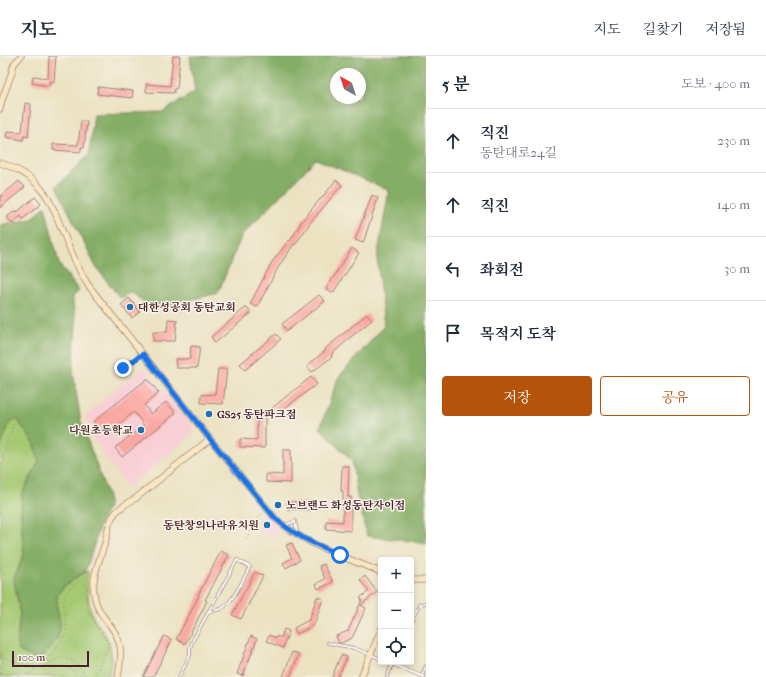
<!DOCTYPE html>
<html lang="ko">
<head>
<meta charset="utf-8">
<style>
	body { margin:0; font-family:"IM FELL French Canon","Noto Serif KR",serif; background:#f6f6f7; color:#1f2937 }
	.controls { position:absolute; right:12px; bottom:12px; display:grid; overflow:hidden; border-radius:4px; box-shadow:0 2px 6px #0003 }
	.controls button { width:36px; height:36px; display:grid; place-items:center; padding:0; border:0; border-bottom:1px solid #e0e1e3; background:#fff; color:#1f2937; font:20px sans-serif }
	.compass { position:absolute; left:330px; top:12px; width:36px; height:36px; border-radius:50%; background:#fff; box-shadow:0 2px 6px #0003; rotate:321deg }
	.scale { position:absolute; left:12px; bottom:10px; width:77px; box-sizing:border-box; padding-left:4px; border:2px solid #4a1f2b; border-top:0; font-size:11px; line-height:14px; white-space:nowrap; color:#4a1f2b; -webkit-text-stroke:3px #f7f3e8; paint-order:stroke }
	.stop { position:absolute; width:12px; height:12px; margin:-9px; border:3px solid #1a73e8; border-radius:50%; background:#fff }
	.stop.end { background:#1a73e8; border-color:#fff; box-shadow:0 1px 4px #0008 }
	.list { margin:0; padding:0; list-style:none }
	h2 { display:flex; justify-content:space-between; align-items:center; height:52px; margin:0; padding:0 16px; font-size:17px }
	h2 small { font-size:13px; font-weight:400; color:#747a83 }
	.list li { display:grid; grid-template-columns:26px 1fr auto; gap:12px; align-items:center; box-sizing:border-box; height:64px; padding:0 16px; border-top:1px solid #e0e1e3 }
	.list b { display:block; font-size:15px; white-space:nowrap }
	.list p { margin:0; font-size:13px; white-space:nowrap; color:#747a83 }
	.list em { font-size:13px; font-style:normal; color:#747a83 }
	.actions { display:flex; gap:8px; padding:12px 16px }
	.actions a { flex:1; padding:9px 0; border:1px solid #b45309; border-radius:4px; text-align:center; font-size:14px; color:#b45309 }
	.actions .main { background:#b45309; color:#fff }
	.icon { flex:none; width:22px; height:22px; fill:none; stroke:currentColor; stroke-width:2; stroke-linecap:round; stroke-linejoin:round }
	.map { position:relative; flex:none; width:426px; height:621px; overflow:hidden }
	header { display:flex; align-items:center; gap:24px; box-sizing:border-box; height:56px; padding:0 20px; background:#fff; border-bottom:1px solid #e0e1e3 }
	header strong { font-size:19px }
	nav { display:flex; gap:22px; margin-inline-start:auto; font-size:14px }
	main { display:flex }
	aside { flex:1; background:#fff }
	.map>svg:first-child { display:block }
	.built { fill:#f7cfd5 }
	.green { fill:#a5c973; stroke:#78744f }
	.forest { fill:#84ad65; stroke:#676648; fill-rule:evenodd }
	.building { fill:#fba8a3 }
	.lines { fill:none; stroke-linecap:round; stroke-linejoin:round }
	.lane-casing { stroke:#9a8076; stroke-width:3.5 }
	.secondary-casing { stroke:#9a8076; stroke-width:7 }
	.path { stroke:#9a8076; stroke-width:1; stroke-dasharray:1 3; stroke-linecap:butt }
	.lane { stroke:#fff; stroke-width:2 }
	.secondary { stroke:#f9e7c3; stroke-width:5.5 }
	.route { stroke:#1a73e8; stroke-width:5 }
	.poi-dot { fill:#1f6fb2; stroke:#f7f3e8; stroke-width:1.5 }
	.labels { text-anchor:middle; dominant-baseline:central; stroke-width:3; stroke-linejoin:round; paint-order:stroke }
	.poi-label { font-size:11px; font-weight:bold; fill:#4a1f2b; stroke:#f7f3e8; text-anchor:start }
</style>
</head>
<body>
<header>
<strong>지도</strong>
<nav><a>지도</a><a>길찾기</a><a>저장됨</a></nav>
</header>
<main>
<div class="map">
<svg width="426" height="621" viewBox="0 0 426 621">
	<rect width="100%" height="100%" fill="#f7f3e8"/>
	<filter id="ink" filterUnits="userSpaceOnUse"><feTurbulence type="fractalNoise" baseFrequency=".025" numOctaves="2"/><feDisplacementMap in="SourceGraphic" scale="8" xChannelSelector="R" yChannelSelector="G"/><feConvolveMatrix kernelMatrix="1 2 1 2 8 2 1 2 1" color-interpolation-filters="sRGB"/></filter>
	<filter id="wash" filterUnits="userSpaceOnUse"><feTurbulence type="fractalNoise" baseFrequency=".012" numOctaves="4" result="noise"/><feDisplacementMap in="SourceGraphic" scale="16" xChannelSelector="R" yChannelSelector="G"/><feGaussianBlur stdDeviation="0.9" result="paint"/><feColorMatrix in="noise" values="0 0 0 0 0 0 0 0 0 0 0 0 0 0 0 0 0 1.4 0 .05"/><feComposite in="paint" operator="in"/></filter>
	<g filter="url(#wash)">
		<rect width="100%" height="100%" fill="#ebe2c1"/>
		<!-- built -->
		<path class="built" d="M144 311 192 369V379L128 432 93 383 85 360 118 331Z
			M268 456 279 473 274 482 258 476V465Z"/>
		<!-- green -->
		<path class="green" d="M17 363 33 386 39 405 22 438 21 459 24 498 14 523 20 557 17 587 60 566C58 558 56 549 57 541 59 531 79 519 88 515 87 530 87 544 92 558 95 567 103 573 107 582 113 592 112 610 108 621H0V394L1 389 10 365Z"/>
		<!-- forest -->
		<path class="forest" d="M190 0H426V488L409 485 367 480 357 440 352 405 320 372 338 322 384 270 377 202 389 134 316 103 242 179 218 237 153 253 131 236 120 242 96 211 56 130 89 99 94 58 162 56 195 36ZM336 18H360V42H336Z
			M45 150 59 208 79 235 72 241 76 267 73 316 81 366 108 441V451L101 466 88 508 84 517 79 519 63 532 57 539V552L60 566V574L57 582 44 600 33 602 19 595 17 587 20 557 14 523 24 498 21 459 22 438 39 405 33 386 17 363 10 366 1 389 0 394V169L32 163Z"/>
		<g id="blocks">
			<!-- building -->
			<path class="building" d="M49 0H56L54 26 50 25 49 30 32 27 33 20 48 22Z
				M173 0H180L177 32 174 33V37L146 36V28L170 30Z
				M98 31 133 35 132 42 97 38Z
				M25 47 31 48 28 81 24 80 23 84 6 81 7 75 22 76Z
				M81 65 87 66 84 92 81 91V96L53 94V88L78 89Z
				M336 124 342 129 310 167 295 189 294 188 279 210 257 251 250 248 272 206 289 184 290 185 302 165 320 143H321Z
				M19 125 25 131 0 152V141Z
				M372 139 378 142 363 187 355 184Z
				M35 141 41 148 23 163 21 160 12 168 7 161 16 154 17 156Z
				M352 192 359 197 333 237 326 233Z
				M319 239 325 245 287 275 282 268Z
				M129 242 140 256 132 262 121 249Z
				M245 252H247L251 257 215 287 211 281Z
				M367 258 372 264 352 280 331 299 332 301 312 316 307 310 326 294 325 293Z
				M168 263 177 264 175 285H153V276H167Z
				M276 278 281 283 245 314 240 308Z
				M191 290 200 291 197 312H176L175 303H190Z
				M218 313H227L223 348 201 347V339L215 338Z
				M311 321 317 328 277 358 272 352Z
				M147 323 159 337 144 349 151 358 166 346 176 357 122 401 115 392 144 369 134 356 105 380 93 366Z
				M257 359H265V392L240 391V383L257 384Z
				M283 394H291V427L266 426V418L283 419Z
				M342 410H349L348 441H351V475L326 473V465L343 466V435H341Z
				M287 446H311V454L287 453Z
				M292 487 300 504 286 512 283 507 292 502 286 489Z
				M221 495 229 499 205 544 207 545 185 588 176 583 199 540 198 539Z
				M324 508 333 526 318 533 316 528 325 523 319 510Z
				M255 516 263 520 241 563 232 559Z
				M365 520 377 536 361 549 366 552 352 582 341 587H339L336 580 348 575 362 544 360 542 369 535 360 524Z
				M317 541 323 543 314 569 297 578 294 572 309 564Z
				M284 573 289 575 283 592 266 585 269 579 276 582 277 580 281 582Z
				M164 580 172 584 153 621H143Z
				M251 580 257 583 243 620 237 618Z
				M292 596 299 598 290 621H283Z
				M341 599 347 601 338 621H332Z"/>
		</g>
	</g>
	<g filter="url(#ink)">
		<use href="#blocks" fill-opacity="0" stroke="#9a8076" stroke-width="1"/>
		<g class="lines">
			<!-- lane casing -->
			<g class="lane-casing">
				<path id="lane" d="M123 312 142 299
					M286 469 295 465 297 476
					M411 565 420 548 426 547
					M328 587 354 592 381 603
					M387 606 424 621
					M422 620 426 610
					M179 621 190 599V592L193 584 237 504 250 511C243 523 233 547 221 553 217 554 212 555 208 556
					M387 621 393 606"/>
			</g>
			<!-- secondary casing -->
			<g class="secondary-casing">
				<path id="secondary" d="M0 53 2 44 11 19 14 8 21 0
					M0 107C17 112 32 121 43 135 52 146 57 161 62 174 70 193 77 212 88 229L210 383 275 462C305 489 345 501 381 516
					M411 524H426
					M118 621C121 602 124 589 112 572 105 562 98 556 95 543 90 523 99 506 105 487 108 476 108 465 116 456 122 450 129 446 136 442L210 383
					M361 621 381 574"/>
			</g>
			<!-- path -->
			<path class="path" d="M0 415 5 393 14 367
				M244 486 259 461 264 456
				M86 520C85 537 85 553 95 568 99 575 105 582 109 589L94 621
				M0 601C12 602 19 609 30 612 35 613 40 612 45 611 60 608 70 609 79 621
				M45 610C50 607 55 603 60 602 72 601 82 611 85 621
				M43 611 66 577V561L63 547 65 539 70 532 86 520
				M0 617 4 621
				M19 621 30 618 36 613"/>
			<!-- lane -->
			<use href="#lane" class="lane"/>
			<!-- secondary -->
			<use href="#secondary" class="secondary"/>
		</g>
	</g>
	<g class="lines" filter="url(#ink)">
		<!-- route -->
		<path class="route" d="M123 312 143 298 210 383 275 462C295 480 315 488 340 499"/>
	</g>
	<!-- markers -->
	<g class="poi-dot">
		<circle cx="130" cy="251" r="4"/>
		<circle cx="209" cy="358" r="4"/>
		<circle cx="141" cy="374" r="4"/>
		<circle cx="278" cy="449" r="4"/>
		<circle cx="267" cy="469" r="4"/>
	</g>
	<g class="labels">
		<!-- poi labels -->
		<g class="poi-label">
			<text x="138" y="251">대한성공회 동탄교회</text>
			<text x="217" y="358">GS25 동탄파크점</text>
			<text x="133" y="374" text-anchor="end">다원초등학교</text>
			<text x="286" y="449">노브랜드 화성동탄자이점</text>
			<text x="259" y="469" text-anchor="end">동탄창의나라유치원</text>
		</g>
	</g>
</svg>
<div class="controls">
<button>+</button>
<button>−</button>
<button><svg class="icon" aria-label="locate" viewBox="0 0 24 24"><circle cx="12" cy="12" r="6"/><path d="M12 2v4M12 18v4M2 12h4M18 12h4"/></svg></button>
</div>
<svg class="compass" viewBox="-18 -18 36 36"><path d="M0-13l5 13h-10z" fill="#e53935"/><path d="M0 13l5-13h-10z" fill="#747a83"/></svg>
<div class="scale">100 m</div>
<div class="stop" style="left:340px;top:499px"></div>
<div class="stop end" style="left:123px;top:312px"></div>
</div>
<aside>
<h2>5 분<small>도보 · 400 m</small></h2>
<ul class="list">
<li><svg class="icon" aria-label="ahead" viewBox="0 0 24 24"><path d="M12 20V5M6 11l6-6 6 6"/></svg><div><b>직진</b><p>동탄대로24길</p></div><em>230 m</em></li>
<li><svg class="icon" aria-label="ahead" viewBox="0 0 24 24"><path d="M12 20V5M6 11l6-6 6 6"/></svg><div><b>직진</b></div><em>140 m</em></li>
<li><svg class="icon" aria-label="left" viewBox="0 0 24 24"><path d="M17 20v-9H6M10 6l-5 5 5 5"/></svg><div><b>좌회전</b></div><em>30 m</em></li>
<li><svg class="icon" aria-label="arrive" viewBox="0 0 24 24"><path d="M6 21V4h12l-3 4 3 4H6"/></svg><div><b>목적지 도착</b></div></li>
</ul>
<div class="actions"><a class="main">저장</a><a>공유</a></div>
</aside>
</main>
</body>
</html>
